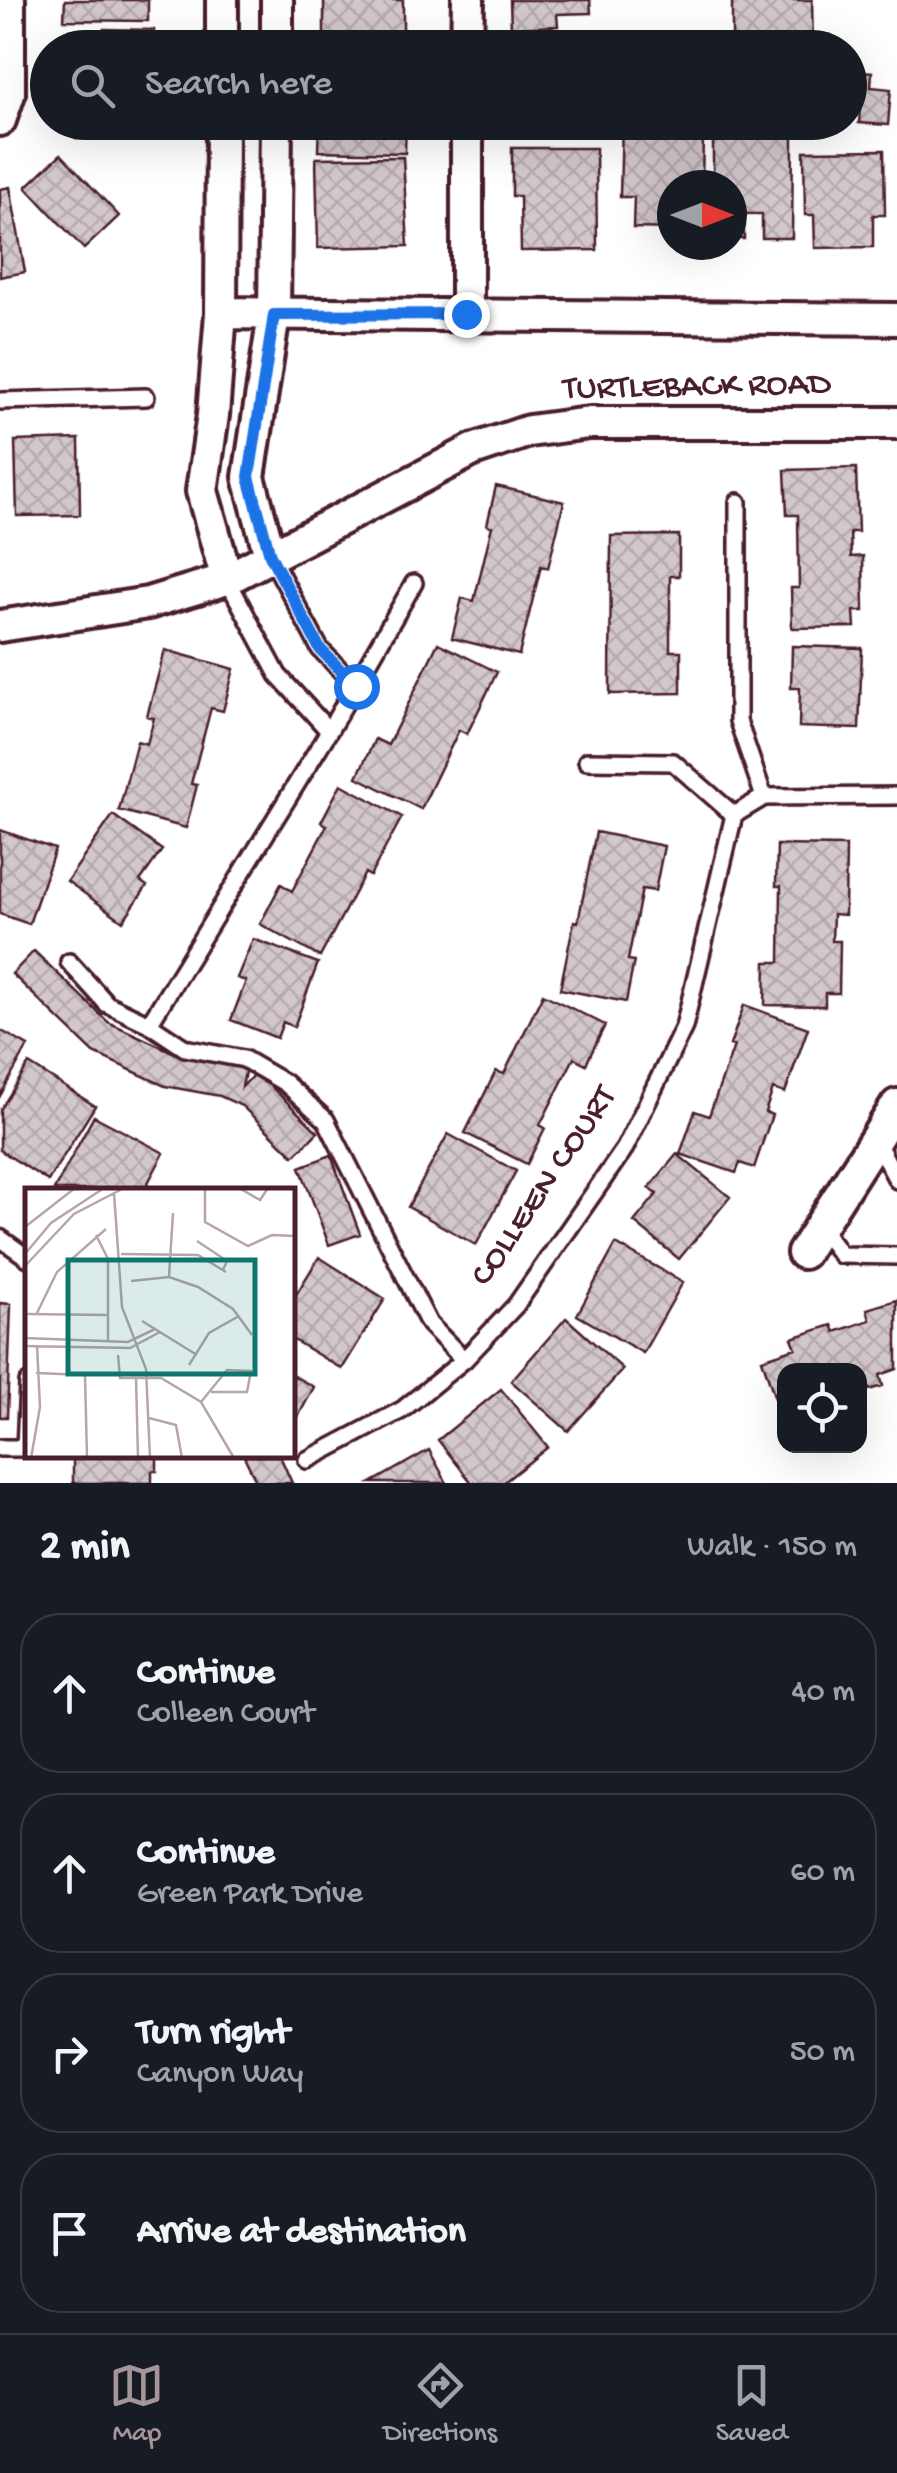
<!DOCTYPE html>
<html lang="en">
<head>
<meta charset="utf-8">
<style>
	body { margin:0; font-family:"Gochi Hand",sans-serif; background:#20242c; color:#f1f3f6 }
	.controls { position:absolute; right:30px; bottom:30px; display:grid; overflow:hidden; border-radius:20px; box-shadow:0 10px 40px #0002 }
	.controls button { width:90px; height:90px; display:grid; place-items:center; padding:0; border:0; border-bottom:2px solid #363941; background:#171b24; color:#f1f3f6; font:50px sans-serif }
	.compass { position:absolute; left:657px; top:170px; width:90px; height:90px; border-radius:50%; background:#171b24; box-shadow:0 10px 40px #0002; rotate:90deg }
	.stop { position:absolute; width:30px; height:30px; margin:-22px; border:8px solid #1a73e8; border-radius:50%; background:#fff }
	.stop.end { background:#1a73e8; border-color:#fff; box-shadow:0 2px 10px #0008 }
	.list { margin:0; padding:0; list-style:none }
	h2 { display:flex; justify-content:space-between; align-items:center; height:130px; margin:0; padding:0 40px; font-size:42px }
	h2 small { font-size:32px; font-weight:400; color:#9ea1a6 }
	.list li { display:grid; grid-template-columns:65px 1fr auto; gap:30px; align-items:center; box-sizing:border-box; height:160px; margin:0 20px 20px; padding:0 20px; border:2px solid #363941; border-radius:40px }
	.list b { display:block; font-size:38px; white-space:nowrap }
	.list p { margin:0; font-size:32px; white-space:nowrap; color:#9ea1a6 }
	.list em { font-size:32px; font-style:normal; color:#9ea1a6 }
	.icon { flex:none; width:55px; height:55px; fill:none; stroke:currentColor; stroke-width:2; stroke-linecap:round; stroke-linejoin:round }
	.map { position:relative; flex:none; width:897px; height:1483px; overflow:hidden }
	.search { position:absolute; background:#171b24; box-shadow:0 10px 40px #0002; left:30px; right:30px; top:30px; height:110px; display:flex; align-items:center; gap:25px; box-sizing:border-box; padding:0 35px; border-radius:55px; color:#9ea1a6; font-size:38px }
	.sheet { height:850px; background:#171b24 }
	nav { display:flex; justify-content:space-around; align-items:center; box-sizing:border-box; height:140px; border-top:2px solid #363941; background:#171b24; font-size:28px; color:#9ea1a6 }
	nav a { display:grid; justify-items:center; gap:5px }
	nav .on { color:#a6949b }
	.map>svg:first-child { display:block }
	.building { fill:url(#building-cross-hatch); stroke:#4a1f2b; stroke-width:2.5 }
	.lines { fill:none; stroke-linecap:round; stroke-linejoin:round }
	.lane-casing { stroke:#4a1f2b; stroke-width:22 }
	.street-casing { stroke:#4a1f2b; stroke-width:38 }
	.lane { stroke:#fff; stroke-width:15 }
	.street { stroke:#fff; stroke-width:30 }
	.route { stroke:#1a73e8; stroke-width:12 }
	.labels { text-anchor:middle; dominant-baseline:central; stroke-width:10; stroke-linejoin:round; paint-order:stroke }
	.street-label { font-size:35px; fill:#4a1f2b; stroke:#fff }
	.inset-road { fill:none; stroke:#b7a5aa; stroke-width:2.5 }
	.view { fill:#0f766e; fill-opacity:0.15; stroke:#0f766e; stroke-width:5 }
	.inset-edge { fill:none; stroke:#4a1f2b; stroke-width:5 }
</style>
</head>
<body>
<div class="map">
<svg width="897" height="1483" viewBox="0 0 897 1483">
	<defs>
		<pattern id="building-cross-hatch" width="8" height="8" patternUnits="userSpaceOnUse" patternTransform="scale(2.5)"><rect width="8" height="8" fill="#d2c7cb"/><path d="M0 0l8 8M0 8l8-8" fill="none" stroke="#b6aaae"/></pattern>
	</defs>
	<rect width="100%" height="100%" fill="#fff"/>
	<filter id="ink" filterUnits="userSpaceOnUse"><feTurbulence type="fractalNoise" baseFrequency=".01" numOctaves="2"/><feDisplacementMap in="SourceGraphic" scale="20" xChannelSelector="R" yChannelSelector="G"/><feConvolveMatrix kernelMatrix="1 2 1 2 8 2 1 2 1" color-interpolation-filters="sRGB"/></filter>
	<g filter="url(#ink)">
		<!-- building -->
		<path class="building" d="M65 0H148V21L64 20Z
			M324 0H403V48H324Z
			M510 0H590L591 13 557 14 558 26 511 28Z
			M732 0H812L813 48H732Z
			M104 29 154 30V48H72V44H104Z
			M523 33 602 34V48H522Z
			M850 70 872 72 871 87 891 89 888 125 859 123 860 108 850 107Z
			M76 122H154V137L76 138Z
			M319 122H406L405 153 318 151Z
			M514 122H600V130L559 129V135L514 134Z
			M622 122H657V134L703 135 702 185H672V229L633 228 634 197H620Z
			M713 137H793L792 238H762V214H744V239H732V185H713Z
			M512 148H596L597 250 521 251 520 196H512Z
			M884 150 885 215H873V247L815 248 814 215H805L804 151Z
			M61 154 119 216 84 249 26 187Z
			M403 157 408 246 318 248 316 158Z
			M10 187 25 272 0 277V189Z
			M79 439 80 515 17 516 15 441Z
			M856 468 858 532H850L851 557 863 556 864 611H854L855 627 792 628 791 588H799L798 515H787L785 470Z
			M496 486 564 502 548 568 541 566 519 655 452 638 462 598 474 601 492 526 487 525Z
			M679 535V576H670V651H681V693L610 694 611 536Z
			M438 643 497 672 467 734 459 730 421 809 357 777 375 739 388 745Z
			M792 646 862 648 859 729 799 727 800 688H791Z
			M165 650 234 669 223 711 211 708 191 784 197 785 186 828 119 810 137 741 147 744 154 718 147 716Z
			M341 784 402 817 370 876 365 873 320 957 260 924 281 884 292 891 327 825 321 822Z
			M113 815 162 850 140 881 147 886 123 921 67 881Z
			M0 830 55 849 29 924 0 914Z
			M596 832 664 846 655 891 642 889 628 960 634 961 626 1002 560 989 574 921 578 922Z
			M777 845 846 846 845 915 833 914 832 941H840L839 993H825V1006L765 1005 766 962H780L781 886H776Z
			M253 939 318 963 294 1027 283 1022 277 1038 231 1020 246 981 237 978Z
			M34 951 108 1022 179 1055 246 1067 242 1087 256 1072 318 1132 294 1156 242 1106 220 1096 165 1086 94 1053 12 974Z
			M543 994 605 1025 586 1064 574 1058 540 1125 545 1128 527 1164 465 1133 496 1071 504 1074Z
			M744 1005 808 1028 785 1093 773 1089 765 1112 772 1115 754 1168 740 1163 736 1173 680 1154 695 1111 709 1116 734 1046 730 1045Z
			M0 1030 28 1046 0 1096Z
			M29 1064 95 1106 48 1181 0 1150V1110Z
			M94 1116 164 1153 144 1190H54Z
			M448 1134 516 1171 476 1245 408 1207Z
			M677 1154 730 1197 679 1259 634 1222 657 1194 649 1188Z
			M331 1155 360 1234 329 1245 300 1167Z
			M616 1244 683 1282 643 1353 577 1315Z
			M319 1257 385 1299 342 1369 292 1339V1301Z
			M897 1300V1369L880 1375 883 1386 869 1390 864 1373 860 1375V1370H784V1412L780 1414 762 1359 796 1348 792 1338 832 1325 835 1332 870 1320 867 1309Z
			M0 1303 11 1304 7 1417H0Z
			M566 1318 623 1369 568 1431 511 1381Z
			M292 1375 314 1387 292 1428Z
			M501 1389 548 1447 503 1483H472L438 1440Z
			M429 1450 447 1483H371Z
			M73 1456H157V1471H152V1483H73Z
			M244 1456H280L292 1483H257Z"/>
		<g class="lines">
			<!-- lane casing -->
			<g class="lane-casing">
				<path id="lane" d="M0 401 146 397
					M270 555 320 649 356 686
					M227 579 278 675 329 731
					M587 761 673 762 734 815
					M764 797 897 796
					M69 962 107 1004 149 1024 185 1048 244 1059 285 1083 326 1120 429 1324 464 1360
					M149 1024 329 731 414 583
					M875 1139 897 1180
					M820 1227 841 1255 897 1256
					M0 1238 28 1258
					M0 1448H25L28 1383
					M307 1460 402 1410 464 1360 516 1305 625 1148 684 1027 734 815 764 797 738 721V502"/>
			</g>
			<!-- street casing -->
			<g class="street-casing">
				<path id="street" d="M222 48V0
					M277 48V0
					M467 48 468 0
					M0 120 9 94V0
					M222 122 221 313 213 415 202 491 227 579
					M221 313 897 319
					M467 314V122
					M270 555 249 477 274 315 276 122
					M0 626 148 603 227 579 473 450 529 431 589 423H897
					M803 1253 897 1105"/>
			</g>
			<!-- lane -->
			<use href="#lane" class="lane"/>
			<!-- street -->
			<use href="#street" class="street"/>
		</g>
	</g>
	<g class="lines" filter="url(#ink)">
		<!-- route -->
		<path class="route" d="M356 686 320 649 270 555 249 477 274 315 466 314"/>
	</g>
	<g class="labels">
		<!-- street labels -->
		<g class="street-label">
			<text transform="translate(697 388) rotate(-1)">TURTLEBACK ROAD</text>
			<text transform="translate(545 1187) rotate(-56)">COLLEEN COURT</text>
		</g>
	</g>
	<!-- overview -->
	<g transform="translate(25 1188)">
		<rect width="270" height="270" fill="#fff"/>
		<path class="inset-road" d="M180 0V34L223 58 247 47 270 48M214 0 235 12 243 0M89 5 97 119 121 181 125 270M0 39 50 0M71 47 83 71V152M172 53 202 73 198 82M0 66 26 35 79 0M96 66 173 67 201 84M0 78 49 26 99 0M144 89 148 25M106 93 144 89 173 99 208 121 227 147M0 126 82 127M11 127 32 84 81 41M117 133 172 167M0 150 103 154 130 141M0 158 105 160 135 144M93 167 95 190H136L176 214 209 270M164 177 184 145 214 128M11 185 60 187 62 270M111 190 113 270M176 214 202 182 226 183 222 204H186M124 230 151 237 157 270M6 270 15 219 12 157"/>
		<path class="view" d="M43 72H230V186H43Z"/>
		<rect width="270" height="270" class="inset-edge"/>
	</g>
</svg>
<div class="controls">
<button><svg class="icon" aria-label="locate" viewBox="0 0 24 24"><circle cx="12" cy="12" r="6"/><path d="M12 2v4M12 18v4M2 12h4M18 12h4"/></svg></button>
</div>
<svg class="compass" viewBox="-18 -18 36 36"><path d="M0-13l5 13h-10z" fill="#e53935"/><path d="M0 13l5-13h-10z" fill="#9ea1a6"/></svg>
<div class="stop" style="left:356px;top:686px"></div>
<div class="stop end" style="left:466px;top:314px"></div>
<div class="search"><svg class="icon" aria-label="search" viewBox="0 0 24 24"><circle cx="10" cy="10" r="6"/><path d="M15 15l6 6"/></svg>Search here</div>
</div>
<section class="sheet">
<h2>2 min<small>Walk · 150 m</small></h2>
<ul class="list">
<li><svg class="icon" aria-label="ahead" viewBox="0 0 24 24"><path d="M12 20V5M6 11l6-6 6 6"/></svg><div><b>Continue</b><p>Colleen Court</p></div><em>40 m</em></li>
<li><svg class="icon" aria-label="ahead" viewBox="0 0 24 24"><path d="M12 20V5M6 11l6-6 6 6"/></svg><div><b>Continue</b><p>Green Park Drive</p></div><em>60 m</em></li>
<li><svg class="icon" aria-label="right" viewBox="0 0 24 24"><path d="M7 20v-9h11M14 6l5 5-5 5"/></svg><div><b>Turn right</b><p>Canyon Way</p></div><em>50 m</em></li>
<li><svg class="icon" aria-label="arrive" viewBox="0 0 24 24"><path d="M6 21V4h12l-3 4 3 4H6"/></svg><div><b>Arrive at destination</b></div></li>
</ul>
</section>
<nav>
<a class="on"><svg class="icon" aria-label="map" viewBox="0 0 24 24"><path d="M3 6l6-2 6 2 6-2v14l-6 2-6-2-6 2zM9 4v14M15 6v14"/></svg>Map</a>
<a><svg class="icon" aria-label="directions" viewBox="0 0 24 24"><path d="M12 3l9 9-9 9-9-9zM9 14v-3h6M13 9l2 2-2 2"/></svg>Directions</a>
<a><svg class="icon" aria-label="saved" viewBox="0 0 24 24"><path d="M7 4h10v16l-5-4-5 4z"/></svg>Saved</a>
</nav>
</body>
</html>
